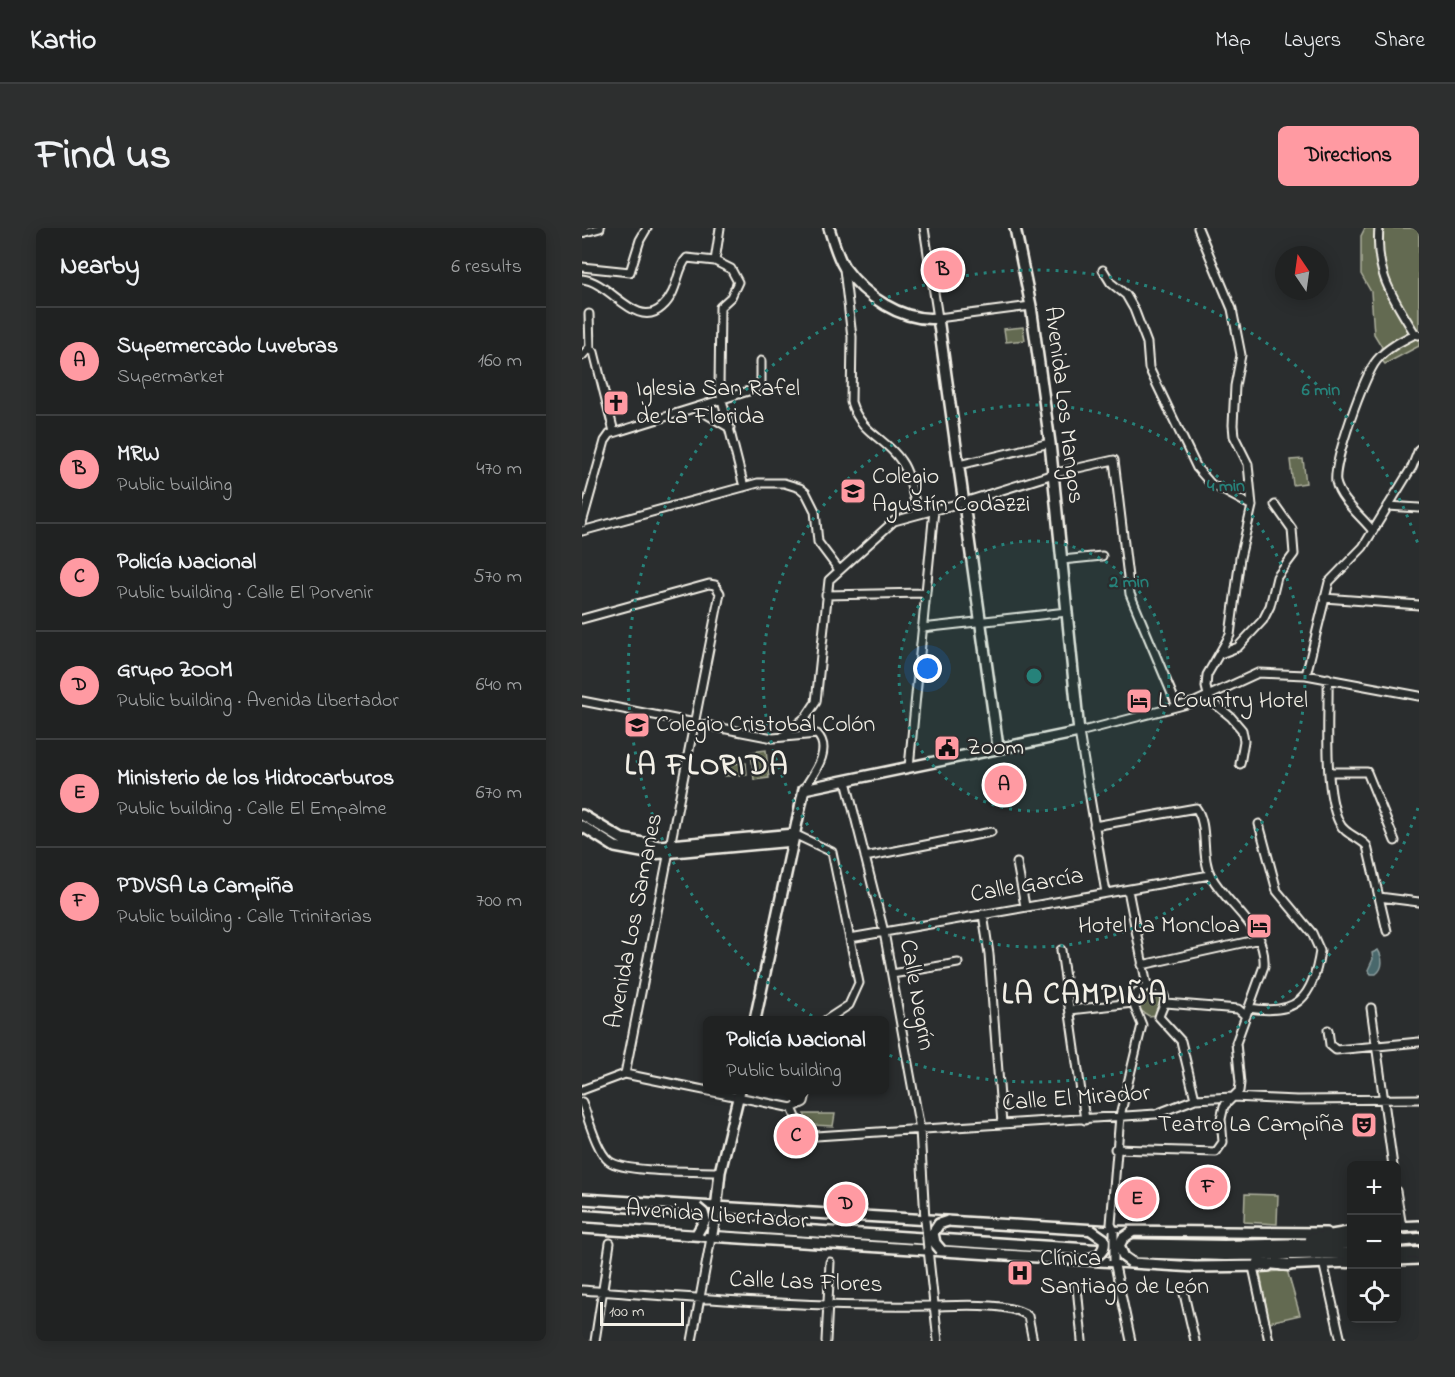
<!DOCTYPE html>
<html lang="en">
<head>
<meta charset="utf-8">
<style>
	body { margin:0; font-family:"Indie Flower",sans-serif; background:#2d2f2f; color:#f1f3f6 }
	.controls { position:absolute; right:18px; bottom:18px; display:grid; overflow:hidden; border-radius:9px; box-shadow:0 3px 15px #0003 }
	.controls button { width:54px; height:54px; display:grid; place-items:center; padding:0; border:0; border-bottom:2px solid #3d3f40; background:#202222; color:#f1f3f6; font:30px sans-serif }
	.compass { position:absolute; left:693px; top:18px; width:54px; height:54px; border-radius:50%; background:#202222; box-shadow:0 3px 15px #0003; rotate:347deg }
	.scale { position:absolute; left:18px; bottom:15px; width:84px; box-sizing:border-box; padding-left:6px; border:3px solid #f4f1e8; border-top:0; font-size:16px; line-height:21px; white-space:nowrap; color:#f4f1e8; -webkit-text-stroke:4px #2a2d2e; paint-order:stroke }
	.you { position:absolute; left:346px; top:441px; width:21px; height:21px; margin:-15px; border:4px solid #fff; border-radius:50%; background:#1a73e8; box-shadow:0 0 0 9px #1a73e833 }
	.badge { display:grid; place-items:center; width:39px; height:39px; border-radius:50%; background:#ff9aa2; color:#111; font-size:20px; font-weight:700 }
	.pin { position:absolute; translate:-50% -50%; border:3px solid #fff; box-shadow:0 2px 6px #0006 }
	.popup { position:absolute; left:121px; top:788px; width:186px; height:78px; box-sizing:border-box; display:grid; place-content:center; border-radius:9px; background:#202222; filter:drop-shadow(0 2px 4px #0005); font-size:20px; white-space:nowrap; color:#a2a4a5 }
	.popup b { font-size:22px; color:#f1f3f6 }
	.popup::after { content:''; position:absolute; left:50%; top:100%; margin-left:-12px; border:12px solid transparent; border-top-color:#202222 }
	.list { margin:0; padding:0; list-style:none }
	h2 { display:flex; justify-content:space-between; align-items:center; height:78px; margin:0; padding:0 24px; font-size:26px }
	h2 small { font-size:20px; font-weight:400; color:#a2a4a5 }
	.list li { display:grid; grid-template-columns:39px 1fr auto; gap:18px; align-items:center; box-sizing:border-box; height:108px; padding:0 24px; border-top:2px solid #3d3f40 }
	.list b { display:block; font-size:22px; white-space:nowrap }
	.list p { margin:0; font-size:20px; white-space:nowrap; color:#a2a4a5 }
	.list em { font-size:20px; font-style:normal; color:#a2a4a5 }
	.icon { flex:none; width:33px; height:33px; fill:none; stroke:currentColor; stroke-width:2; stroke-linecap:round; stroke-linejoin:round }
	.map { position:relative; flex:none; width:837px; height:1113px; overflow:hidden; border-radius:9px }
	header { display:flex; align-items:center; gap:36px; box-sizing:border-box; height:84px; padding:0 30px; background:#202222; border-bottom:2px solid #3d3f40 }
	header strong { font-size:28px }
	nav { display:flex; gap:33px; margin-inline-start:auto; font-size:21px }
	.intro { display:flex; align-items:center; justify-content:space-between; box-sizing:border-box; height:144px; padding:0 36px }
	h1 { margin:0; font-size:42px }
	.button { padding:15px 27px; border-radius:9px; background:#ff9aa2; color:#111; font-size:21px; font-weight:700 }
	main { display:flex; gap:36px; padding:0 36px }
	aside { flex:1; background:#202222; border-radius:9px; box-shadow:0 3px 15px #0003 }
	.map>svg:first-child { display:block }
	.green { fill:#646b51; stroke:#acae9c; stroke-width:1.5 }
	.water { fill:#49676c; stroke:#8d9e9e; stroke-width:1.5 }
	.lines { fill:none; stroke-linecap:round; stroke-linejoin:round }
	.street-casing { stroke:#f4f1e8; stroke-width:11 }
	.secondary-casing { stroke:#f4f1e8; stroke-width:14 }
	.primary-casing { stroke:#f4f1e8; stroke-width:15 }
	.street { stroke:#2a2d2e; stroke-width:7 }
	.secondary { stroke:#2a2d2e; stroke-width:9 }
	.primary { stroke:#2a2d2e; stroke-width:10 }
	.street-bridge-casing { stroke:#f4f1e8; stroke-width:11; stroke-linecap:butt }
	.secondary-bridge-casing { stroke:#f4f1e8; stroke-width:14; stroke-linecap:butt }
	.street-bridge { stroke:#2a2d2e; stroke-width:7 }
	.secondary-bridge { stroke:#2a2d2e; stroke-width:9 }
	.ring { fill:none; stroke:#26827a; stroke-width:3; stroke-dasharray:3 6 }
	.labels { text-anchor:middle; dominant-baseline:central; stroke-width:4.5; stroke-linejoin:round; paint-order:stroke }
	.poi-label { font-size:24px; fill:#f4f1e8; stroke:#2a2d2e; text-anchor:start }
	.street-label { font-size:24px; fill:#f4f1e8; stroke:#2a2d2e }
	.district-label { font-size:30px; font-weight:bold; letter-spacing:1.5px; fill:#f4f1e8; stroke:#2a2d2e }
	.centre { fill:#26827a; stroke:#2a2d2e; stroke-width:3 }
	.ring-label { font-size:18px; text-anchor:middle; font-weight:bold; fill:#26827a; stroke:#2a2d2e; stroke-width:4.5; stroke-linejoin:round; paint-order:stroke }
</style>
</head>
<body>
<header>
<strong>Kartio</strong>
<nav><a>Map</a><a>Layers</a><a>Share</a></nav>
</header>
<div class="intro"><h1>Find us</h1><a class="button">Directions</a></div>
<main>
<aside>
<h2>Nearby<small>6 results</small></h2>
<ul class="list">
<li><span class="badge">A</span><div><b>Supermercado Luvebras</b><p>Supermarket</p></div><em>160 m</em></li>
<li><span class="badge">B</span><div><b>MRW</b><p>Public building</p></div><em>470 m</em></li>
<li><span class="badge">C</span><div><b>Policía Nacional</b><p>Public building · Calle El Porvenir</p></div><em>570 m</em></li>
<li><span class="badge">D</span><div><b>Grupo ZOOM</b><p>Public building · Avenida Libertador</p></div><em>640 m</em></li>
<li><span class="badge">E</span><div><b>Ministerio de los Hidrocarburos</b><p>Public building · Calle El Empalme</p></div><em>670 m</em></li>
<li><span class="badge">F</span><div><b>PDVSA La Campiña</b><p>Public building · Calle Trinitarias</p></div><em>700 m</em></li>
</ul>
</aside>
<div class="map">
<svg width="837" height="1113" viewBox="0 0 837 1113">
	<rect width="100%" height="100%" fill="#2a2d2e"/>
	<filter id="ink" filterUnits="userSpaceOnUse"><feTurbulence type="fractalNoise" baseFrequency=".0167" numOctaves="2"/><feDisplacementMap in="SourceGraphic" scale="12" xChannelSelector="R" yChannelSelector="G"/><feConvolveMatrix kernelMatrix="1 2 1 2 8 2 1 2 1" color-interpolation-filters="sRGB"/></filter>
	<g filter="url(#ink)">
		<!-- green -->
		<path class="green" d="M783 0H837V118L803 136 795 127 800 119 792 106 789 64 779 46V8Z
			M441 99 443 112 424 114 422 101Z
			M721 231 724 255 711 257 708 232Z
			M184 522 187 550 172 552 169 524Z
			M164 535 165 547 143 548V536Z
			M567 761 575 763 582 774 574 787 567 788 556 781C552 770 558 767 567 761Z
			M222 886H253L251 898 228 897Z
			M663 966 696 967 695 996 662 994Z
			M705 1042 718 1087 687 1094 678 1045Z"/>
		<!-- water -->
		<path class="water" d="M796 722C801 730 802 740 794 746H789L786 742 791 731 790 725Z"/>
		<g class="lines">
			<!-- street casing -->
			<g class="street-casing">
				<path id="street" d="M138 0 133 33 149 41 156 54 149 69 138 79 137 160 162 259
					M342 0 356 90 449 78
					M616 0 650 81 659 127 653 158 651 197 652 208 666 236 670 278 658 330 648 407 625 447 624 459 627 471 649 489 660 502 662 513 658 536
					M797 0C793 46 810 68 833 106
					M0 5 18 0
					M0 39 48 44 58 12 65 0
					M262 41 270 109 269 174C279 206 303 209 319 233 329 247 331 270 336 286
					M521 42 529 55 544 67 552 81 565 115 567 140 615 240 629 256 670 278
					M0 51C28 53 54 103 80 79 97 64 94 41 105 30L133 33
					M7 86 8 121
					M0 128 6 121 12 124 32 204
					M114 180 148 200
					M377 237 468 215
					M806 278 837 280
					M0 295 23 213 28 206 173 161 179 156V133
					M790 302C779 288 758 272 754 254 751 235 782 147 795 132 805 120 819 113 833 106L837 107
					M0 303 176 255H202L218 260 224 265 233 283 236 314 257 342
					M480 332 520 328
					M244 367 342 365
					M742 370 837 377
					M0 391 127 356 133 357 138 365 43 846 0 862
					M340 400 485 384
					M638 426 656 419 681 392 688 378 695 349 712 326 710 301 693 277
					M724 447 747 354 781 319 830 239 837 221
					M746 450C747 488 741 561 757 594 762 606 777 609 785 618L797 669 837 674
					M0 473 191 510 235 506C251 522 231 546 222 561
					M200 509 224 489 234 474 247 352 312 293 382 274 478 244 532 232 548 366 595 478
					M327 539 352 282
					M748 544H785L813 613
					M264 553 302 704 338 901 343 992
					M512 598 614 580C627 598 618 628 629 648 646 679 685 700 682 738L654 815 658 855 657 863 642 878 639 891 641 914 634 924 533 921
					M212 606 250 624 277 755 267 777 244 792
					M283 629 409 604
					M435 635 443 678
					M524 665 497 504 613 474 676 445 724 447 837 468
					M797 669 805 703
					M401 686 407 726 420 896
					M268 710 628 647
					M479 722 503 892
					M560 737 678 711
					M310 746 376 735
					M565 758 576 760C589 772 580 777 577 789L599 813 613 871
					M584 775 656 781 664 788
					M667 780C715 788 731 770 738 723L730 705 695 663 677 596
					M789 780 811 938
					M488 782 551 775
					M746 802 748 817 754 822 837 814
					M43 846 210 880
					M0 874C6 889 15 924 27 933 42 945 116 943 138 944
					M210 880 220 903 234 908 574 886 613 871 651 869 715 872 837 871
					M210 880 222 874 225 862
					M814 963 820 999
					M532 1003 529 996 538 888 560 797 551 775 555 765 565 758 546 662
					M346 1021 356 1113
					M532 1033 549 1113
					M741 1034 759 1113
					M671 1039 687 1113
					M495 1058 500 1113
					M0 1062C115 1070 231 1080 347 1078 372 1078 426 1073 446 1088L451 1113
					M602 1066 613 1113
					M13 1113 28 1015
					M110 1113 129 1010
					M244 1113 248 1034"/>
			</g>
			<!-- secondary casing -->
			<g class="secondary-casing">
				<path id="secondary" d="M247 0C251 12 255 28 262 39 283 68 319 94 356 90L416 519
					M0 587 40 611 77 618 212 606
					M0 598 33 619 70 626 211 613
					M173 792 222 561 497 504 468 215 449 78 433 0
					M0 971 532 1003 744 1005
					M134 982 138 944 158 862
					M814 999 837 998
					M0 1000 613 1039 686 1038
					M814 1032 837 1031
					M700 1037 770 1034"/>
			</g>
			<!-- primary casing -->
			<g class="primary-casing">
				<path id="primary" d="M0 988 545 1024 643 1027 770 1025
					M729 1011 770 1004
					M814 1013 837 1011
					M530 1016 642 1018 770 1015
					M814 1026 837 1025
					M677 1034 707 1037
					M766 1034 770 1033"/>
			</g>
			<!-- street -->
			<use href="#street" class="street"/>
			<!-- secondary -->
			<use href="#secondary" class="secondary"/>
			<!-- primary -->
			<use href="#primary" class="primary"/>
			<!-- street-bridge casing -->
			<g class="street-bridge-casing">
				<path id="street-bridge" d="M343 992 346 1021
					M532 1033V1003"/>
			</g>
			<!-- secondary-bridge casing -->
			<g class="secondary-bridge-casing">
				<path id="secondary-bridge" d="M115 980 121 985 123 992 116 1004
					M130 1006 134 982
					M359 1022 353 1015 351 1005 357 996 366 993
					M506 1031C517 1028 524 1023 522 1011L509 1002
					M549 1034 542 1029 537 1018 541 1010 550 1004"/>
			</g>
			<!-- street-bridge -->
			<use href="#street-bridge" class="street-bridge"/>
			<!-- secondary-bridge -->
			<use href="#secondary-bridge" class="secondary-bridge"/>
		</g>
	</g>
	<!-- distance rings -->
	<circle cx="452" cy="448" r="135" fill="#26827a" fill-opacity=".12"/>
	<g class="ring">
		<circle cx="452" cy="448" r="135"/>
		<circle cx="452" cy="448" r="271"/>
		<path d="M836 580A406 406 0 1 1 836 316"/>
	</g>
	<!-- icons -->
	<defs>
		<g id="church-square" transform="scale(1.35)"><rect x="-9" y="-9" width="18" height="18" rx="4" fill="#ff9aa2" stroke="#2a2d2e"/><path d="M-1.2-6h2.4v3.5h3.3v2.4h-3.3V6h-2.4V-.1h-3.3v-2.4h3.3Z" fill="#111"/></g>
		<g id="school-square" transform="scale(1.35)"><rect x="-9" y="-9" width="18" height="18" rx="4" fill="#ff9aa2" stroke="#2a2d2e"/><path d="M0-5L7-2L0 1L-7-2ZM-4 1L0 2.5L4 1V4Q0 6-4 4Z" fill="#111"/></g>
		<g id="hotel-square" transform="scale(1.35)"><rect x="-9" y="-9" width="18" height="18" rx="4" fill="#ff9aa2" stroke="#2a2d2e"/><path d="M-6-4.5h1.5V1H6V5H4.5V3h-9V5H-6ZM-4 0a1.8 1.8 0 1 1 3.6 0ZM.5 0V-2.5h3Q6-2.5 6 0Z" fill="#111"/></g>
		<g id="civic-square" transform="scale(1.35)"><rect x="-9" y="-9" width="18" height="18" rx="4" fill="#ff9aa2" stroke="#2a2d2e"/><path d="M-.6-6.5H3V-4.5H.6V-3L4-1V1h2V6H-6V1h2V-1L-.6-3ZM-1.2 2.5V6h2.4V2.5Z" fill="#111"/></g>
		<g id="theatre-square" transform="scale(1.35)"><rect x="-9" y="-9" width="18" height="18" rx="4" fill="#ff9aa2" stroke="#2a2d2e"/><path d="M-5-5.5Q0-4 5-5.5V0Q5 5 0 6Q-5 5-5 0ZM-3.3-2.5H-1v1.5H-3.3ZM1-2.5H3.3v1.5H1ZM-2.8 1Q0 5.5 2.8 1Z" fill="#111"/></g>
		<g id="hospital-square" transform="scale(1.35)"><rect x="-9" y="-9" width="18" height="18" rx="4" fill="#ff9aa2" stroke="#2a2d2e"/><path d="M-5-5h3v3.5h4V-5h3V5h-3V1.5h-4V5h-3Z" fill="#111"/></g>
	</defs>
	<g fill-rule="evenodd">
		<use href="#church-square" x="34" y="175"/>
		<use href="#school-square" x="271" y="263"/>
		<use href="#hotel-square" x="557" y="473"/>
		<use href="#school-square" x="55" y="497"/>
		<use href="#civic-square" x="365" y="520"/>
		<use href="#hotel-square" x="677" y="698"/>
		<use href="#theatre-square" x="782" y="897"/>
		<use href="#hospital-square" x="438" y="1045"/>
	</g>
	<g class="labels">
		<!-- poi labels -->
		<g class="poi-label">
			<text x="54" y="161">Iglesia San Rafel<tspan x="54" dy="28">de La Florida</tspan></text>
			<text x="290" y="249">Colegio<tspan x="290" dy="28">Agustín Codazzi</tspan></text>
			<text x="576" y="473">L Country Hotel</text>
			<text x="74" y="497">Colegio Cristobal Colón</text>
			<text x="385" y="520">Zoom</text>
			<text x="658" y="698" text-anchor="end">Hotel La Moncloa</text>
			<text x="762" y="897" text-anchor="end">Teatro La Campiña</text>
			<text x="458" y="1031">Clínica<tspan x="458" dy="28">Santiago de León</tspan></text>
		</g>
		<!-- street labels -->
		<g class="street-label">
			<text transform="translate(481 177) rotate(83)">Avenida Los Mangos</text>
			<text transform="translate(445 658) rotate(-10)">Calle García</text>
			<text transform="translate(53 693) rotate(-79)">Avenida Los Samanes</text>
			<text transform="translate(334 767) rotate(80)">Calle Negrín</text>
			<text transform="translate(494 871) rotate(-4)">Calle El Mirador</text>
			<text transform="translate(135 988) rotate(4)">Avenida Libertador</text>
			<text transform="translate(224 1055) rotate(2)">Calle Las Flores</text>
		</g>
		<!-- district labels -->
		<g class="district-label">
			<text x="125" y="539">LA FLORIDA</text>
			<text x="503" y="768">LA CAMPIÑA</text>
		</g>
	</g>
	<circle cx="452" cy="448" r="9" class="centre"/>
	<g class="ring-label">
		<text x="739" y="167">6 min</text>
		<text x="644" y="263">4 min</text>
		<text x="547" y="359">2 min</text>
	</g>
</svg>
<div class="controls">
<button>+</button>
<button>−</button>
<button><svg class="icon" aria-label="locate" viewBox="0 0 24 24"><circle cx="12" cy="12" r="6"/><path d="M12 2v4M12 18v4M2 12h4M18 12h4"/></svg></button>
</div>
<svg class="compass" viewBox="-18 -18 36 36"><path d="M0-13l5 13h-10z" fill="#e53935"/><path d="M0 13l5-13h-10z" fill="#a2a4a5"/></svg>
<div class="scale">100 m</div>
<div class="you"></div>
<div class="pin badge" style="left:422px;top:557px">A</div>
<div class="pin badge" style="left:361px;top:42px">B</div>
<div class="pin badge" style="left:214px;top:908px">C</div>
<div class="popup"><b>Policía Nacional</b>Public building</div>
<div class="pin badge" style="left:264px;top:976px">D</div>
<div class="pin badge" style="left:555px;top:971px">E</div>
<div class="pin badge" style="left:626px;top:959px">F</div>
</div>
</main>
</body>
</html>
